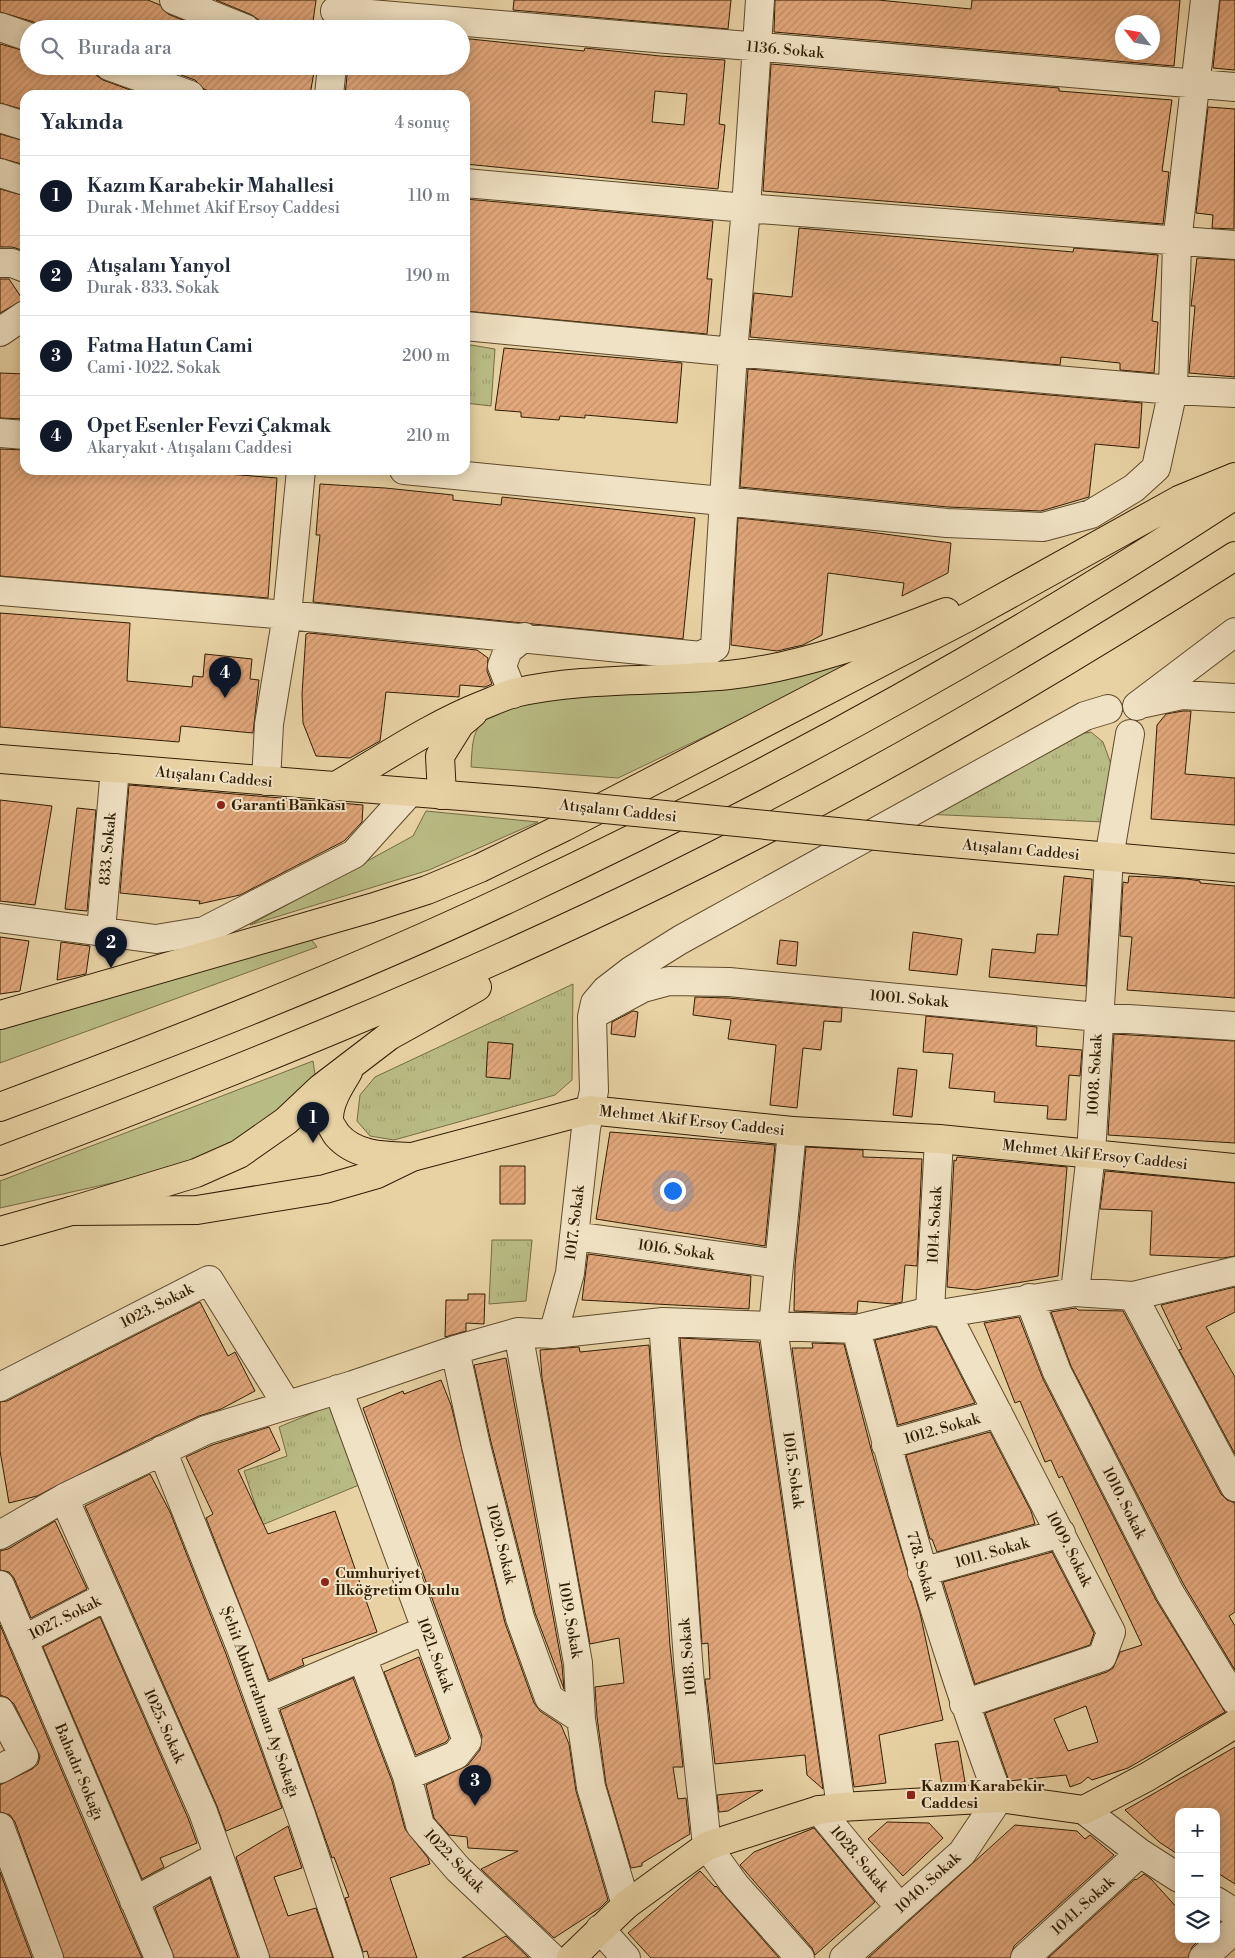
<!DOCTYPE html>
<html lang="tr">
<head>
<meta charset="utf-8">
<style>
	body { margin:0; font-family:"Libre Bodoni",serif; background:#f6f6f7; color:#1f2937 }
	.controls { position:absolute; right:15px; bottom:15px; display:grid; overflow:hidden; border-radius:10px; box-shadow:0 2px 12px #0003 }
	.controls button { width:45px; height:45px; display:grid; place-items:center; padding:0; border:0; border-bottom:1px solid #e0e1e3; background:#fff; color:#1f2937; font:25px sans-serif }
	.compass { position:absolute; left:1115px; top:15px; width:45px; height:45px; border-radius:50%; background:#fff; box-shadow:0 2px 12px #0003; rotate:301deg }
	.you { position:absolute; left:672px; top:1190px; width:18px; height:18px; margin:-12px; border:4px solid #fff; border-radius:50%; background:#1a73e8; box-shadow:0 0 0 8px #1a73e833 }
	.badge { display:grid; place-items:center; width:32px; height:32px; border-radius:50%; background:#111827; color:#fff; font-size:16px; font-weight:700 }
	.pin { position:absolute; translate:-50% -41px; filter:drop-shadow(0 1px 2px #0008) }
	.pin::after { content:''; position:absolute; top:26px; width:18px; height:15px; background:inherit; clip-path:polygon(0 0,100% 0,50% 100%) }
	.list { margin:0; padding:0; list-style:none }
	h2 { display:flex; justify-content:space-between; align-items:center; height:65px; margin:0; padding:0 20px; font-size:21px }
	h2 small { font-size:16px; font-weight:400; color:#747a83 }
	.list li { display:grid; grid-template-columns:32px 1fr auto; gap:15px; align-items:center; box-sizing:border-box; height:80px; padding:0 20px; border-top:1px solid #e0e1e3 }
	.list b { display:block; font-size:19px; white-space:nowrap }
	.list p { margin:0; font-size:16px; white-space:nowrap; color:#747a83 }
	.list em { font-size:16px; font-style:normal; color:#747a83 }
	.icon { flex:none; width:28px; height:28px; fill:none; stroke:currentColor; stroke-width:2; stroke-linecap:round; stroke-linejoin:round }
	.map { position:relative; flex:none; width:1235px; height:1958px; overflow:hidden }
	.search { position:absolute; background:#fff; box-shadow:0 2px 12px #0003; left:20px; top:20px; width:450px; height:55px; display:flex; align-items:center; gap:12px; box-sizing:border-box; padding:0 18px; border-radius:28px; color:#747a83; font-size:19px }
	.panel { position:absolute; background:#fff; box-shadow:0 2px 12px #0003; left:20px; top:90px; width:450px; height:385px; border-radius:15px }
	.map>svg:first-child { display:block }
	.green { fill:#b9bb84; stroke:#756c44 }
	.park { fill:url(#park-tufts); stroke:#756c44 }
	.building { fill:url(#building-hatch); stroke:#311d03; fill-rule:evenodd }
	.lines { fill:none; stroke-linecap:round; stroke-linejoin:round }
	.minor-casing { stroke:#5f4a2b; stroke-width:30 }
	.major-casing { stroke:#311d03; stroke-width:30 }
	.highway-casing { stroke:#311d03; stroke-width:30 }
	.minor { stroke:#f0e2c4; stroke-width:28 }
	.major { stroke:#e8d2a4; stroke-width:28 }
	.highway { stroke:#e8d2a4; stroke-width:28 }
	.major-bridge-casing { stroke:#311d03; stroke-width:30; stroke-linecap:butt }
	.major-bridge { stroke:#e8d2a4; stroke-width:28 }
	.poi-dot { fill:#8f2418; stroke:#f0e2c4; stroke-width:2 }
	.labels { text-anchor:middle; dominant-baseline:central; stroke-width:4; stroke-linejoin:round; paint-order:stroke }
	.street-label { font-size:15px; fill:#311d03; stroke:#f0e2c4 }
	.poi-label { font-size:15px; font-weight:bold; fill:#311d03; stroke:#f0e2c4; text-anchor:start }
</style>
</head>
<body>
<div class="map">
<svg width="1235" height="1958" viewBox="0 0 1235 1958">
	<defs>
		<pattern id="park-tufts" width="24" height="20" patternUnits="userSpaceOnUse" patternTransform="scale(1.25)"><rect width="24" height="20" fill="#b9bb84"/><path d="M3 7l-1-3M5 7V3M7 7l1-3M15 17l-1-3M17 17v-4M19 17l1-3" fill="none" stroke="#a0a070"/></pattern>
		<pattern id="building-hatch" width="6" height="6" patternUnits="userSpaceOnUse" patternTransform="scale(1.25)"><rect width="6" height="6" fill="#e2a77b"/><path d="M-1 1l2-2M0 6l6-6M5 7l2-2" fill="none" stroke="#c28f69"/></pattern>
	</defs>
	<rect width="100%" height="100%" fill="#e8d2a4"/>
	<filter id="stains"><feTurbulence type="fractalNoise" baseFrequency=".004" numOctaves="4"/><feColorMatrix values="0 0 0 0 .2 0 0 0 0 .09 0 0 0 0 .02 0 0 0 .5 -.17"/></filter>
	<radialGradient id="worn" r=".72"><stop offset=".6" stop-color="#630" stop-opacity="0"/><stop offset="1" stop-color="#630" stop-opacity=".3"/></radialGradient>
	<!-- green -->
	<path class="green" d="M884 651 618 778 471 767C473 728 474 727 506 703Z
		M426 811 538 822 429 870 250 925 413 836Z
		M307 934 317 947 0 1063V1025Z
		M313 1061 316 1081 226 1150 161 1172 0 1208V1181Z"/>
	<!-- park -->
	<path class="park" d="M465 344 495 349 491 406 465 403Z
		M1091 732 1103 742 1111 764 1104 822 923 814 1073 735Z
		M573 984 572 1080 555 1095 394 1140 370 1136 357 1121 360 1095 375 1077Z
		M492 1240H532L526 1301 489 1304Z
		M334 1404 359 1485 262 1525 244 1471 287 1456 279 1427Z"/>
	<!-- building -->
	<path class="building" d="M0 0H148L160 5 168 14 204 29H42L34 22 0 12Z
		M216 0H316L312 29H261L259 20 252 15Z
		M514 0H731L728 29 513 10Z
		M775 0H878L971 9 972 0H1180L1174 66 774 32ZM1122 22H1152V52H1122Z
		M1220 0H1235V70L1213 68Z
		M461 38 584 51 585 48 660 56 725 60 719 124 725 125 718 189 465 164V95H345L348 66H461ZM655 91 687 94 684 125 652 122Z
		M0 44 29 52V66H94L97 76 103 80 144 95H25V110L0 103Z
		M771 64 1059 88V91L1172 100 1162 171 1169 172 1163 224 763 191Z
		M156 66H315L310 95H218L204 89 195 80Z
		M1208 107 1235 109 1234 229 1212 228 1213 215 1196 213Z
		M0 134 25 141V165L0 158Z
		M0 189 25 196V251L12 247H0Z
		M465 199 713 221 707 279H712L707 334 465 311Z
		M799 228 1073 252 1074 248 1158 255 1152 321 1158 322 1154 373 1120 370V363L1061 357 1060 365 750 337 754 293 792 297Z
		M1197 258 1235 260V377L1189 373 1195 306H1191Z
		M0 279H9L23 300 0 313Z
		M504 348 682 363 677 423 585 415V418L560 416 559 420 521 417V412L495 410Z
		M748 369 1142 403 1139 448 1095 444 1089 497 1041 511 948 507 740 487Z
		M0 373 25 374V419L0 418Z
		M0 449 25 450V470H179L277 478 268 598 0 576Z
		M320 484 385 488 453 495V500L501 505 502 497 695 518 683 639 313 602 320 535H316Z
		M738 518 855 530 951 543 948 573 902 596 904 583 828 573 822 635 803 645 777 651 731 645Z
		M0 613 130 623 127 681 192 687 193 676 203 677 205 654 252 659 250 679 259 680 253 733 181 726 179 742 0 727Z
		M309 633 477 650 488 658 487 671 492 684 485 687 460 685 459 697 386 692 380 741 350 758 316 756 303 723 302 694 306 634Z
		M1183 711H1191L1185 774 1235 778V825L1151 819 1157 725 1166 714Z
		M129 785 363 805 362 822 344 841 240 895 199 904 200 901 120 893Z
		M0 800 52 806 35 905 0 901Z
		M77 808 96 810 87 911 65 909Z
		M1064 876 1092 879 1086 986 989 977 992 949 1035 953 1037 934 1058 935Z
		M1129 876 1187 879 1200 881V883L1235 886V998L1127 990 1132 937 1120 936 1123 882 1128 883Z
		M913 932 962 939 957 975 909 970Z
		M0 937 29 941 20 991 0 994Z
		M780 940 798 942 796 966 777 964Z
		M61 942 90 946 86 974 57 980Z
		M695 997 728 998 842 1008 841 1022 824 1021 821 1050 803 1048 797 1108 770 1105 776 1045 728 1039 731 1020 693 1015Z
		M633 1011 638 1012 635 1037 611 1034 612 1022Z
		M926 1016 1037 1027 1036 1046 1082 1050 1080 1076 1069 1075 1066 1120 1047 1119 1048 1106 994 1102 995 1092 949 1088 953 1054 923 1052Z
		M1114 1034 1235 1041V1143L1108 1135Z
		M488 1042 513 1044 510 1079 486 1077Z
		M898 1068 917 1070 912 1117 893 1115Z
		M610 1132 775 1145 765 1246 596 1219Z
		M806 1147 863 1150V1157L922 1159 917 1266 905 1265 902 1302 893 1304 858 1301 857 1313H854L794 1311 795 1266Z
		M957 1157 1067 1167 1058 1276 975 1290 947 1287 954 1160 956 1161Z
		M500 1166H525V1204H500Z
		M1105 1171 1235 1183V1256L1223 1258 1150 1255 1152 1211 1100 1209Z
		M588 1254 751 1276 749 1309 582 1300Z
		M1235 1287V1312L1206 1327 1235 1377V1454L1179 1350 1182 1349 1161 1305Z
		M468 1294H485L484 1324 466 1323V1331L445 1337 446 1300H468Z
		M200 1302 228 1356 235 1352 255 1391 221 1409 199 1416 156 1436 37 1496 9 1503 0 1451V1402L7 1401Z
		M1076 1308 1078 1310 1123 1311 1221 1494 1227 1500 1235 1503V1612L1229 1616 1235 1626V1670L1184 1585 1071 1366 1051 1312Z
		M1019 1317 1043 1379 1156 1600 1225 1712 1128 1768 1092 1780 1088 1777 1081 1783 1070 1787 1066 1775 1009 1781 985 1713 1107 1672 1113 1668 1120 1652 1142 1645 1062 1476 1059 1478 1051 1460 1045 1462 1020 1401 1015 1403 984 1323ZM1086 1706 1098 1742 1068 1751 1054 1719Z
		M931 1327H936L975 1403 898 1425 875 1340Z
		M680 1338 759 1342 823 1789 807 1775 805 1755 715 1764 705 1679H710L708 1643 702 1644Z
		M812 1343 844 1344 871 1449 920 1613 943 1720 879 1735 886 1783 854 1787 792 1348H813Z
		M649 1345 670 1646 683 1767H673L678 1799 686 1798 690 1834 642 1863V1866L631 1868 606 1784 597 1717 595 1687 624 1683 619 1638 590 1644 542 1378 540 1350 579 1347 580 1352Z
		M506 1358 562 1665 564 1689 535 1613 491 1442 474 1365Z
		M441 1380 451 1405 505 1623 534 1703 540 1711 561 1725 569 1744 576 1791 608 1900 600 1908 554 1938 481 1869 518 1851 468 1848 467 1837 449 1835 434 1818 426 1785 468 1765 480 1750 482 1736 363 1408 403 1391 404 1394Z
		M269 1427 280 1450 238 1470 268 1534 335 1511 377 1632 302 1659 304 1665 269 1680 206 1518 213 1514 186 1457 212 1445Z
		M990 1432 1031 1511 1035 1524 937 1552 932 1539H930L906 1455Z
		M150 1474 170 1512 226 1654 282 1808 226 1831 217 1806 85 1506Z
		M55 1521 87 1589 31 1618 14 1578 9 1572 0 1570V1551L8 1549Z
		M1052 1552 1094 1633 1090 1645 975 1684 943 1582Z
		M100 1617 188 1818 197 1843 160 1858 164 1867 142 1879 43 1647Z
		M0 1625 120 1908 142 1958H64L15 1822 10 1815 0 1812V1785L32 1769 38 1764 40 1756 14 1704 8 1698 0 1695Z
		M419 1657 449 1738 446 1742 416 1755 384 1672Z
		M353 1678 392 1781 405 1829 428 1858 430 1864 390 1878 417 1958H369L367 1951 363 1952 345 1898 349 1897 334 1857 332 1858 280 1710Z
		M958 1741 965 1782 942 1786 935 1744Z
		M1235 1747V1884L1216 1872V1812H1179V1855L1159 1842 1125 1810Z
		M763 1790 728 1811 719 1812 717 1795Z
		M887 1822 929 1823 943 1838 903 1876 868 1839Z
		M1015 1825 1077 1831 1085 1839 1090 1835 1114 1855 1014 1946 1010 1958H868Z
		M288 1826 302 1868 274 1877 288 1916 316 1908 333 1958H270L236 1857Z
		M814 1828 875 1902 815 1955 812 1948 740 1865 754 1852Z
		M700 1871 715 1887 716 1886 779 1958H651L628 1933Z
		M0 1872 32 1958H0Z
		M1144 1874 1151 1879 1179 1910V1939H1200L1192 1947 1188 1958H1048L1135 1879 1136 1880Z
		M210 1878 238 1958H174L155 1908Z
		M506 1936 529 1958H462Z"/>
	<g class="lines">
		<!-- minor casing -->
		<g class="minor-casing">
			<path id="minor" d="M174 0 246 29
				M335 11 1235 87
				M0 27 29 37
				M109 66 190 95
				M329 95 332 66
				M0 118 25 126
				M0 173 25 181
				M465 183 746 208 1235 245
				M0 263H12L25 268
				M465 326 733 352 1173 390 1235 393
				M0 332 25 315
				M0 433 25 435
				M404 470 947 523 1043 527 1091 514 1134 488 1156 468 1173 390 1177 242 1205 0
				M0 591 287 615 701 656 715 647 733 352 746 208 760 0
				M513 694 502 666 508 650 524 637
				M1145 703 1182 695 1235 698
				M1137 706 1235 632
				M266 781 269 724 287 615 301 470
				M0 918 156 939 204 931 354 854 409 793
				M101 931 115 768
				M600 1011 643 988 669 981 729 982 1098 1017 1235 1026
				M792 1131 773 1327 841 1807
				M574 1236 779 1264
				M1075 1292 1091 1154 1109 858 1130 734
				M1133 1296 1235 1487
				M1029 1298 1057 1372 1170 1593 1235 1700
				M930 1311 939 1139
				M946 1313 1111 1632 1102 1657 964 1704
				M663 1322 689 1673 707 1846 735 1885 800 1958
				M518 1332 578 1663 581 1719 591 1787 626 1905
				M553 1334 570 1273 586 1128 594 1091 592 1017 595 1003 606 990 632 970 680 940 1085 716 1108 709
				M455 1350 476 1446 520 1618 549 1698 581 1719
				M0 1387 209 1280 287 1405
				M338 1389 467 1741 456 1755 407 1776
				M886 1445 998 1413
				M162 1450 241 1648 301 1815 349 1958
				M64 1498 203 1812 255 1958
				M0 1535 64 1498 206 1430 353 1385 455 1350 518 1332 553 1334 663 1322 856 1329 930 1311 946 1313 1075 1292 1133 1296 1235 1271
				M922 1572 1061 1533
				M0 1585 159 1958
				M23 1640 107 1596
				M362 1657 407 1776 420 1825 458 1869 552 1958
				M260 1701 426 1630
				M0 1711 24 1756 0 1769
				M819 1810 900 1908
				M1084 1810 1140 1853 1179 1878
				M0 1827 49 1958
				M134 1901 218 1856
				M1216 1901 1235 1913
				M600 1929 626 1958
				M844 1958 962 1853 999 1798C941 1644 898 1488 856 1329
				M1025 1958 1140 1853
				M1203 1958 1235 1929"/>
		</g>
		<!-- major casing -->
		<g class="major-casing">
			<path id="major" d="M0 759 534 802
				M918 840 1235 868
				M0 1231 71 1211 197 1210 325 1189 377 1174 412 1157 589 1110 792 1131 939 1139 1235 1168
				M571 1958 626 1905 707 1846 819 1810 841 1807 999 1798 1084 1810 1147 1777 1235 1724"/>
		</g>
		<!-- highway casing -->
		<g class="highway-casing">
			<path id="highway" d="M334 787C383 759 430 726 483 705 493 701 504 696 514 693 584 677 658 682 729 675 804 667 876 639 946 612
				M442 795 440 756 460 724 473 713
				M0 1015 371 908 427 890 480 868 564 827 968 617 1179 500 1235 477
				M348 1072C340 1085 329 1102 329 1118 329 1124 334 1130 337 1135 356 1157 386 1156 412 1157
				M0 1107C173 1042 347 975 514 896 763 779 1005 646 1235 495
				M0 1161C225 1076 448 987 664 881 860 785 1051 674 1235 556
				M71 1211 196 1173 239 1154 286 1121 321 1088 389 1036 477 987"/>
		</g>
		<!-- minor -->
		<use href="#minor" class="minor"/>
		<!-- major -->
		<use href="#major" class="major"/>
		<!-- highway -->
		<use href="#highway" class="highway"/>
		<!-- major-bridge casing -->
		<g class="major-bridge-casing">
			<path id="major-bridge" d="M534 802 918 840"/>
		</g>
		<!-- major-bridge -->
		<use href="#major-bridge" class="major-bridge"/>
	</g>
	<!-- markers -->
	<g class="poi-dot">
		<circle cx="221" cy="805" r="5"/>
		<circle cx="325" cy="1582" r="5"/>
		<rect x="906" y="1790" width="10" height="10" rx="2.5"/>
	</g>
	<g class="labels">
		<!-- street labels -->
		<g class="street-label">
			<text transform="translate(785 50) rotate(5)">1136. Sokak</text>
			<text transform="translate(214 777) rotate(5)">Atışalanı Caddesi</text>
			<text transform="translate(618 811) rotate(6)">Atışalanı Caddesi</text>
			<text transform="translate(108 849) rotate(-85)">833. Sokak</text>
			<text transform="translate(1021 850) rotate(5)">Atışalanı Caddesi</text>
			<text transform="translate(909 999) rotate(5)">1001. Sokak</text>
			<text transform="translate(1095 1075) rotate(-87)">1008. Sokak</text>
			<text transform="translate(692 1121) rotate(6)">Mehmet Akif Ersoy Caddesi</text>
			<text transform="translate(1095 1155) rotate(6)">Mehmet Akif Ersoy Caddesi</text>
			<text transform="translate(575 1223) rotate(-83)">1017. Sokak</text>
			<text transform="translate(935 1225) rotate(-87)">1014. Sokak</text>
			<text transform="translate(676 1250) rotate(8)">1016. Sokak</text>
			<text transform="translate(157 1306) rotate(-27)">1023. Sokak</text>
			<text transform="translate(942 1429) rotate(-16)">1012. Sokak</text>
			<text transform="translate(793 1470) rotate(82)">1015. Sokak</text>
			<text transform="translate(1124 1503) rotate(63)">1010. Sokak</text>
			<text transform="translate(501 1544) rotate(76)">1020. Sokak</text>
			<text transform="translate(1069 1549) rotate(63)">1009. Sokak</text>
			<text transform="translate(992 1553) rotate(-16)">1011. Sokak</text>
			<text transform="translate(921 1566) rotate(74)">778. Sokak</text>
			<text transform="translate(65 1618) rotate(-27)">1027. Sokak</text>
			<text transform="translate(570 1620) rotate(80)">1019. Sokak</text>
			<text transform="translate(435 1655) rotate(70)">1021. Sokak</text>
			<text transform="translate(688 1657) rotate(-95)">1018. Sokak</text>
			<text transform="translate(260 1702) rotate(70)">Şehit Abdurrahman Ay Sokağı</text>
			<text transform="translate(164 1726) rotate(66)">1025. Sokak</text>
			<text transform="translate(79 1772) rotate(67)">Bahadır Sokağı</text>
			<text transform="translate(859 1859) rotate(50)">1028. Sokak</text>
			<text transform="translate(454 1861) rotate(47)">1022. Sokak</text>
			<text transform="translate(928 1883) rotate(-42)">1040. Sokak</text>
			<text transform="translate(1083 1906) rotate(-42)">1041. Sokak</text>
		</g>
		<!-- poi labels -->
		<g class="poi-label">
			<text x="231" y="805">Garanti Bankası</text>
			<text x="335" y="1573">Cumhuriyet<tspan x="335" dy="17">İlköğretim Okulu</tspan></text>
			<text x="921" y="1786">Kazım Karabekir<tspan x="921" dy="17">Caddesi</tspan></text>
		</g>
	</g>
	<rect width="100%" height="100%" filter="url(#stains)"/>
	<rect width="100%" height="100%" fill="url(#worn)"/>
</svg>
<div class="controls">
<button>+</button>
<button>−</button>
<button><svg class="icon" aria-label="layers" viewBox="0 0 24 24"><path d="M12 4l9 5-9 5-9-5zM3 14l9 5 9-5"/></svg></button>
</div>
<svg class="compass" viewBox="-18 -18 36 36"><path d="M0-13l5 13h-10z" fill="#e53935"/><path d="M0 13l5-13h-10z" fill="#747a83"/></svg>
<div class="you"></div>
<div class="pin badge" style="left:313px;top:1143px">1</div>
<div class="pin badge" style="left:111px;top:968px">2</div>
<div class="pin badge" style="left:475px;top:1806px">3</div>
<div class="pin badge" style="left:225px;top:698px">4</div>
<div class="search"><svg class="icon" aria-label="search" viewBox="0 0 24 24"><circle cx="10" cy="10" r="6"/><path d="M15 15l6 6"/></svg>Burada ara</div>
<section class="panel">
<h2>Yakında<small>4 sonuç</small></h2>
<ul class="list">
<li><span class="badge">1</span><div><b>Kazım Karabekir Mahallesi</b><p>Durak · Mehmet Akif Ersoy Caddesi</p></div><em>110 m</em></li>
<li><span class="badge">2</span><div><b>Atışalanı Yanyol</b><p>Durak · 833. Sokak</p></div><em>190 m</em></li>
<li><span class="badge">3</span><div><b>Fatma Hatun Cami</b><p>Cami · 1022. Sokak</p></div><em>200 m</em></li>
<li><span class="badge">4</span><div><b>Opet Esenler Fevzi Çakmak</b><p>Akaryakıt · Atışalanı Caddesi</p></div><em>210 m</em></li>
</ul>
</section>
</div>
</body>
</html>
